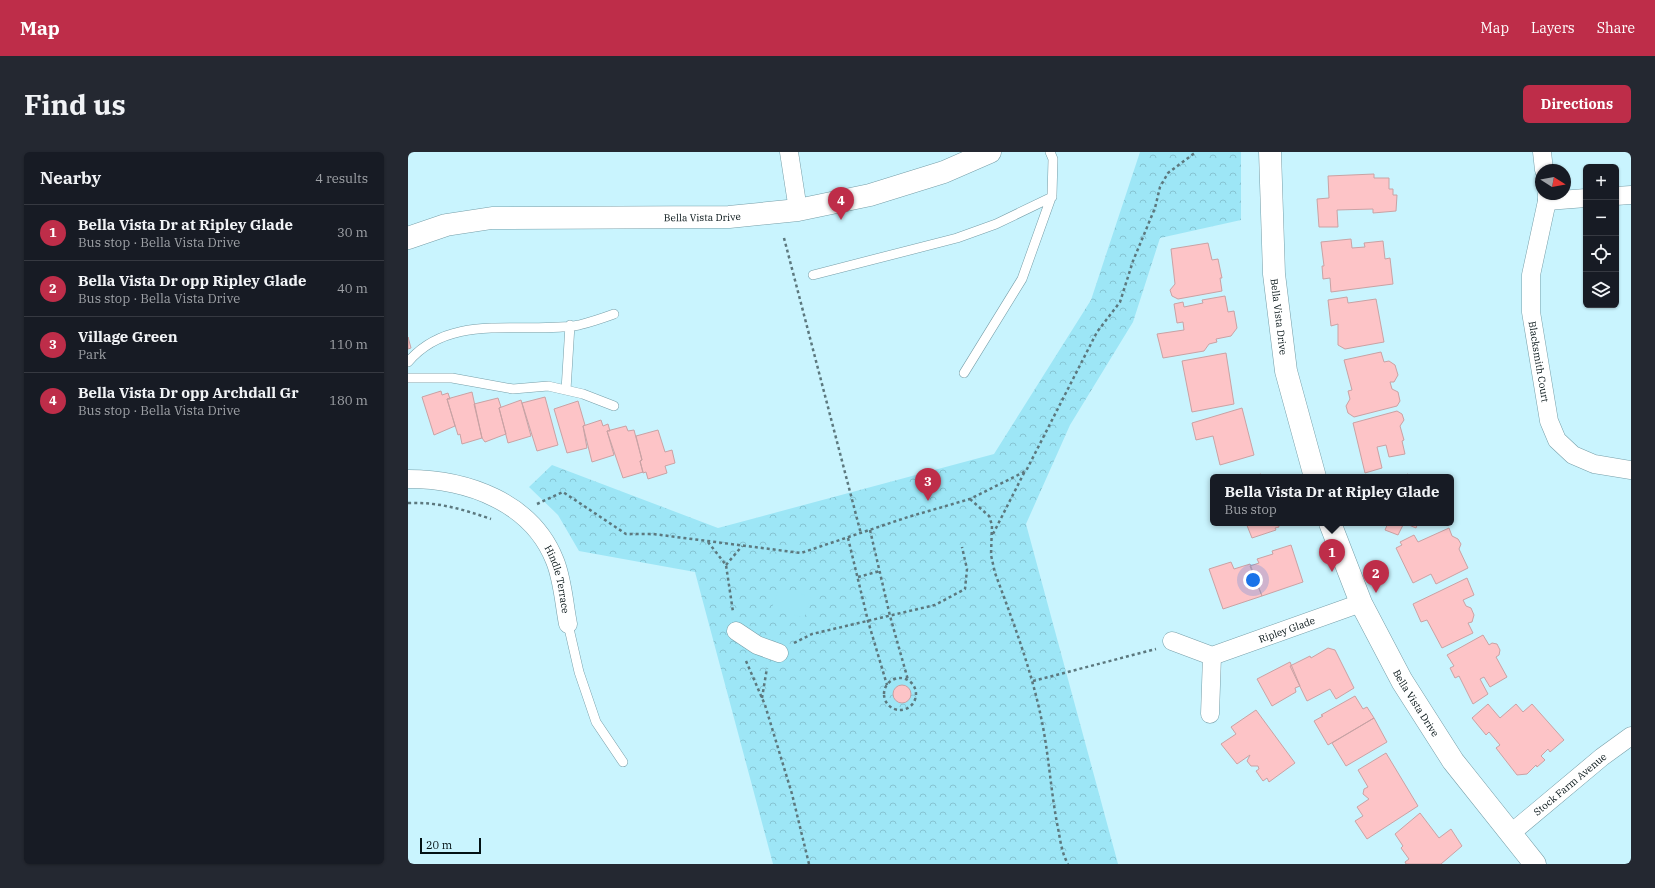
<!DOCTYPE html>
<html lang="en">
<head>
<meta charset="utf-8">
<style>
	body { margin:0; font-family:"IBM Plex Serif",serif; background:#242831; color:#f1f3f6 }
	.controls { position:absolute; right:12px; top:12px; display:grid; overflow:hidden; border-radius:6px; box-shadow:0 1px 3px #0004 }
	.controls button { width:36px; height:36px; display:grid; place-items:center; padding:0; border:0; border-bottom:1px solid #363941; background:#171b24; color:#f1f3f6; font:20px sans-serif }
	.compass { position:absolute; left:1127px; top:12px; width:36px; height:36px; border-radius:50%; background:#171b24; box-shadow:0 1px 3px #0004; rotate:101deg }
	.scale { position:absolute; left:12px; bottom:10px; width:61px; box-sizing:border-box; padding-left:4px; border:2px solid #031114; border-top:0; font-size:11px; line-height:14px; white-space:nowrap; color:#031114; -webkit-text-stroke:3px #c9f4fe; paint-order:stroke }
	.you { position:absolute; left:845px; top:428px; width:14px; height:14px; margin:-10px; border:3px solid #fff; border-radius:50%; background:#1a73e8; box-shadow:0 0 0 6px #1a73e833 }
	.badge { display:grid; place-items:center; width:26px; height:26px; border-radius:50%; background:#be2d49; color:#fff; font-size:13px; font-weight:700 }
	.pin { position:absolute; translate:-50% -33px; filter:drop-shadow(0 1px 2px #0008) }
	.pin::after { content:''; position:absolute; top:21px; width:14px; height:12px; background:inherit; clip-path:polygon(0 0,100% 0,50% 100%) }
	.popup { position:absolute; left:802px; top:322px; width:244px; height:52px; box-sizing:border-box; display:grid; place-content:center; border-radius:6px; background:#171b24; filter:drop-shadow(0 1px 3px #0005); font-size:13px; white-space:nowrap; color:#9ea1a6 }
	.popup b { font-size:15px; color:#f1f3f6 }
	.popup::after { content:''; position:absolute; left:50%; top:100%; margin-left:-8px; border:8px solid transparent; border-top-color:#171b24 }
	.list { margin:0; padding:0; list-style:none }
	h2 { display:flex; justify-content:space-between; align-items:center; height:52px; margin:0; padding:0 16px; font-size:17px }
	h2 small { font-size:13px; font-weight:400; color:#9ea1a6 }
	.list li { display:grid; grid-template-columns:26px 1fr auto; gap:12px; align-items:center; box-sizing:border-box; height:56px; padding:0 16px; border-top:1px solid #363941 }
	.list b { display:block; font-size:15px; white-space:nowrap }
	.list p { margin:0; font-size:13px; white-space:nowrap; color:#9ea1a6 }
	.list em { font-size:13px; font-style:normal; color:#9ea1a6 }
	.icon { flex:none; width:22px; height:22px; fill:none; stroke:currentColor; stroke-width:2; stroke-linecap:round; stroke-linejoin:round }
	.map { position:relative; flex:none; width:1223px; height:712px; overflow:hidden; border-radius:6px }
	header { display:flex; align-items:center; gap:24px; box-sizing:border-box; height:56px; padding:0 20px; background:#be2d49; color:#fff }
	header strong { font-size:19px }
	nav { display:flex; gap:22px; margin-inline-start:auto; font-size:14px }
	.intro { display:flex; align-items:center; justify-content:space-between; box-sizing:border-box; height:96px; padding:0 24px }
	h1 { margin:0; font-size:28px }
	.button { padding:10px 18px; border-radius:6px; background:#be2d49; color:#fff; font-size:14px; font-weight:700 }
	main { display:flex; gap:24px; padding:0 24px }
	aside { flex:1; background:#171b24; border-radius:6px; box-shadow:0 1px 3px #0004 }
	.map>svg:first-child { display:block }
	.park { fill:url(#park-crowns) }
	.pitch { fill:#9de6f6 }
	.building { fill:#fdc4c7; stroke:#c9a2a4 }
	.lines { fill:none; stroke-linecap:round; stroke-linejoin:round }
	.lane-casing { stroke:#769ea8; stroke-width:10 }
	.street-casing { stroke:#769ea8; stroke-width:19 }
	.secondary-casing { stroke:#769ea8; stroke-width:23 }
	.path { stroke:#5c787e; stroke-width:2.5; stroke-dasharray:3 3; stroke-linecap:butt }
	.lane { stroke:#fff; stroke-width:9 }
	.street { stroke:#fff; stroke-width:18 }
	.secondary { stroke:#fff; stroke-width:22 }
	.labels { text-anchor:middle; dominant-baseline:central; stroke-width:3; stroke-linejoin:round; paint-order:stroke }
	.street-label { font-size:10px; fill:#031114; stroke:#c9f4fe }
</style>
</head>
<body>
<header>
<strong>Map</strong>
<nav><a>Map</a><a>Layers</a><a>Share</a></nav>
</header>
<div class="intro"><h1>Find us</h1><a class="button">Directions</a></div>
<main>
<aside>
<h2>Nearby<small>4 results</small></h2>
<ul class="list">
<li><span class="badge">1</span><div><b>Bella Vista Dr at Ripley Glade</b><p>Bus stop · Bella Vista Drive</p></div><em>30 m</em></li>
<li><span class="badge">2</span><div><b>Bella Vista Dr opp Ripley Glade</b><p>Bus stop · Bella Vista Drive</p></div><em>40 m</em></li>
<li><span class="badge">3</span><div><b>Village Green</b><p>Park</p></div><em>110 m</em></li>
<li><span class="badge">4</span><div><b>Bella Vista Dr opp Archdall Gr</b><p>Bus stop · Bella Vista Drive</p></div><em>180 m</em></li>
</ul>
</aside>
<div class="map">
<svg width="1223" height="712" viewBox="0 0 1223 712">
	<defs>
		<pattern id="park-crowns" width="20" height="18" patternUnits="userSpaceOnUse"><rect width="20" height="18" fill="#9de6f6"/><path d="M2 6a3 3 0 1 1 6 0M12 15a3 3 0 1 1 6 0" fill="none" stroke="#86c4d2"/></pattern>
	</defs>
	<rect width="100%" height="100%" fill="#c9f4fe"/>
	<!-- park -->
	<path class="park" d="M732 0H833V68L752 86 725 170 662 273 618 372 710 712H365L287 420 171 399 150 363 121 335 144 313 310 376 586 302 683 148Z"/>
	<!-- pitch -->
	<path class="pitch" d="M371 435 403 445 396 466 364 456Z"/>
	<!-- building -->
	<path class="building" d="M966 22V26H981V37H985V43H989L988 59 965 61V57L929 58 930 75H911L909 47 921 46 920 24Z
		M943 87 944 96 957 95 956 91 975 89 977 107 982 106 985 132 923 140 922 126 915 127 914 114H916L913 90Z
		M800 91 804 108 810 107 814 126H812L814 139 770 147 764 144 762 138 767 132 763 97Z
		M817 144 820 160 826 159 829 176 823 184 808 187 809 190 801 192 796 199 755 206 749 182 776 178 775 170 769 171 766 152 775 150 776 155 795 151 794 148Z
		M939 145 940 151 968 147 976 190 937 197 930 193V172L923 174 920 148Z
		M0 185 3 196 0 197Z
		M973 200 976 210 981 209 987 213 990 223 986 230H982L984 237 990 240 992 249 989 254 946 265 940 261 938 254 942 247 940 239 944 238 936 208Z
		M818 201 826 252 784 260 774 209Z
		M33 239 34 243 40 241 42 247H39L47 274 26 283 14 245Z
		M64 240 74 286 54 292 52 282 50 283 39 247Z
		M137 245 150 293 129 299 114 251Z
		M90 246 93 255 91 256 98 282 77 290 74 286 66 252Z
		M113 248 123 284 100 291 91 256Z
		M170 249 177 273 175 274 179 296 159 301 146 257Z
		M834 256 846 303 812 313 805 284 788 288 784 271Z
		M989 259 994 262 996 268 992 274 996 288 994 289 997 302 981 305 978 293 969 295 974 316 957 321 945 271Z
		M193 268 195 274 200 272 202 279H199L206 303 184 310 175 274Z
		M218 274 220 279 226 278 234 308 232 309 235 320 215 326 199 279Z
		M250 278 257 300 264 298 267 311 257 314 259 321 240 327 238 320 235 321 232 309 234 308 228 284Z
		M853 322 855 325H843Z
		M999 322 1007 325H998Z
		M838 371H870L871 375 867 376 868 378 844 386Z
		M980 371H996L990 383 977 378Z
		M996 371H1010L1008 376Z
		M1041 376 1044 384 1050 387 1053 392 1051 397 1060 416 1028 432 1023 422 1005 431 988 396 994 393 992 390 1006 383 1010 390Z
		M883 393 895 430 854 444 842 414 851 411 849 407 865 402 864 399Z
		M823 410 826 417 842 412 854 444 815 457 801 417Z
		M1059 426 1066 443 1055 448 1058 454 1063 456 1066 463 1064 470 1060 471 1065 481 1034 496 1019 468 1013 470 1005 452Z
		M1075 483 1081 493 1084 491 1089 492 1092 498 1091 503 1088 505 1099 525 1082 535 1076 525 1072 527 1080 542 1065 552 1051 524 1047 526 1042 516 1046 514 1039 503Z
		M920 496 927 498 946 536 928 547 922 537 899 549 882 514 902 504 903 506Z
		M882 510 892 534 887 536 888 540 864 554 849 527Z
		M485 542a9 9 0 1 1 18 0a9 9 0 1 1-18 0Z
		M947 544 955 557 959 555 966 566 920 593 906 569 915 564 913 563Z
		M1080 552 1092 566 1108 552 1115 560 1124 552 1156 588 1142 600 1140 597 1133 604 1137 608 1129 615 1128 613 1119 622 1109 623 1088 596 1092 593 1081 580 1078 583 1064 566Z
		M848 558 887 611 861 630 859 626 855 629 848 619 851 617 850 614H843L839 609 842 603 829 612 813 592 828 582 823 575Z
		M966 566 979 590 938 614 924 591Z
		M978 601 1010 654 959 687 947 669 955 664 949 655 961 647 955 642 956 637 960 635 950 618Z
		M1012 661 1031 686 1043 677 1054 694 1033 712H998L997 710 1001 707 993 696 995 694 987 682Z"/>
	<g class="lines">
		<!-- lane casing -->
		<g class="lane-casing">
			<path id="lane" d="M405 123 549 86 588 72 644 45
				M0 210C43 159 114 183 171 173 183 170 195 166 206 162
				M556 221 614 127 644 43 645 7 642 0
				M0 226H44L105 237 140 234 175 242 206 254
				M158 238 162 173
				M160 472 171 520 188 570 215 610"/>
		</g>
		<!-- street casing -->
		<g class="street-casing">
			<g id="street">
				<path d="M381 0 390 58"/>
				<path d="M1134 0 1136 18"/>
				<path id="s1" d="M1139 42V49L1123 123V160L1141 269 1149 288 1165 303 1186 312 1223 318"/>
				<path d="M1208 44 1223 43"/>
				<path d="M1139 49 1178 46"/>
				<path id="s2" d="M0 327C59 327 124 350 147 409 155 429 156 452 160 472"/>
				<path d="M328 479 349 493 371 501"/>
				<path id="s3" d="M764 489 804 504 953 451"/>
				<path d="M802 562 804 504"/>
				<path id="s4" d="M1102 682 1194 605 1223 584"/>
			</g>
		</g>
		<!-- secondary casing -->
		<g class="secondary-casing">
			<g id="secondary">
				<path id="s5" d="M862 0 866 122 878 219 907 325"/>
				<path id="s6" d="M0 86 38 73 84 66 321 65 390 58 462 43 536 20 582 0"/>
				<path id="s7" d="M922 371 953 451 994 529 1045 609 1127 712"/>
			</g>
		</g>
		<!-- path -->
		<path class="path" d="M376 86 453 382
			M562 347 581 364 584 373 583 403 587 421C606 472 625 522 635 575 641 607 643 639 649 671 652 685 653 700 660 712
			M0 351C31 350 54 357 83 367
			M129 352 155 340 218 382H245L393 401 500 365 562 347 618 319 689 180 712 150 725 109 747 56 752 35 760 21 788 0
			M462 378 482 464 500 528
			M585 382 617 319
			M440 386 460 469 479 533
			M300 390 318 413 325 460
			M318 413 334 394
			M450 425 472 419
			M386 491 404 482 527 453 557 437 559 417 554 395
			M338 509 357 553 384 642 401 712
			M476 542a16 16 0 1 1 32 0a16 16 0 1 1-32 0Z
			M625 529 748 497
			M354 546 359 516"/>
		<!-- lane -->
		<use href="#lane" class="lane"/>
		<!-- street -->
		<use href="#street" class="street"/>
		<!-- secondary -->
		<use href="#secondary" class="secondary"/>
	</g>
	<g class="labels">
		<!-- street labels -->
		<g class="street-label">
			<text stroke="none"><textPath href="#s6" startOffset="297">Bella Vista Drive</textPath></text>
			<text stroke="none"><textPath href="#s5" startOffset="165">Bella Vista Drive</textPath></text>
			<text stroke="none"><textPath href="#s1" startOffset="170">Blacksmith Court</textPath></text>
			<text stroke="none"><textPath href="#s2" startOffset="197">Hindle Terrace</textPath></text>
			<text stroke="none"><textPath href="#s3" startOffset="122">Ripley Glade</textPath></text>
			<text stroke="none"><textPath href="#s7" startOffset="200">Bella Vista Drive</textPath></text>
			<text stroke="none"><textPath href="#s4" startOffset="78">Stock Farm Avenue</textPath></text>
		</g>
	</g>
</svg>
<div class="controls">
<button>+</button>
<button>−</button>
<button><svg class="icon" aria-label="locate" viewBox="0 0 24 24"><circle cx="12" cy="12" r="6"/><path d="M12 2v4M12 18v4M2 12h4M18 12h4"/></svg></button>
<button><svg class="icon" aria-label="layers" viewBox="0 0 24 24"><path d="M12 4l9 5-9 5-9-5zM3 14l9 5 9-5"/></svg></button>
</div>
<svg class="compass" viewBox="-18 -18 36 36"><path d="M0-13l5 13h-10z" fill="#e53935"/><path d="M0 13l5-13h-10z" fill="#9ea1a6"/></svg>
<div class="scale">20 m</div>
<div class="you"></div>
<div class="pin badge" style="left:924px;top:420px">1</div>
<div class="popup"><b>Bella Vista Dr at Ripley Glade</b>Bus stop</div>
<div class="pin badge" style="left:968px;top:441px">2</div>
<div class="pin badge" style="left:520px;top:349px">3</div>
<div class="pin badge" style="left:433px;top:68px">4</div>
</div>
</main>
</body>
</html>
